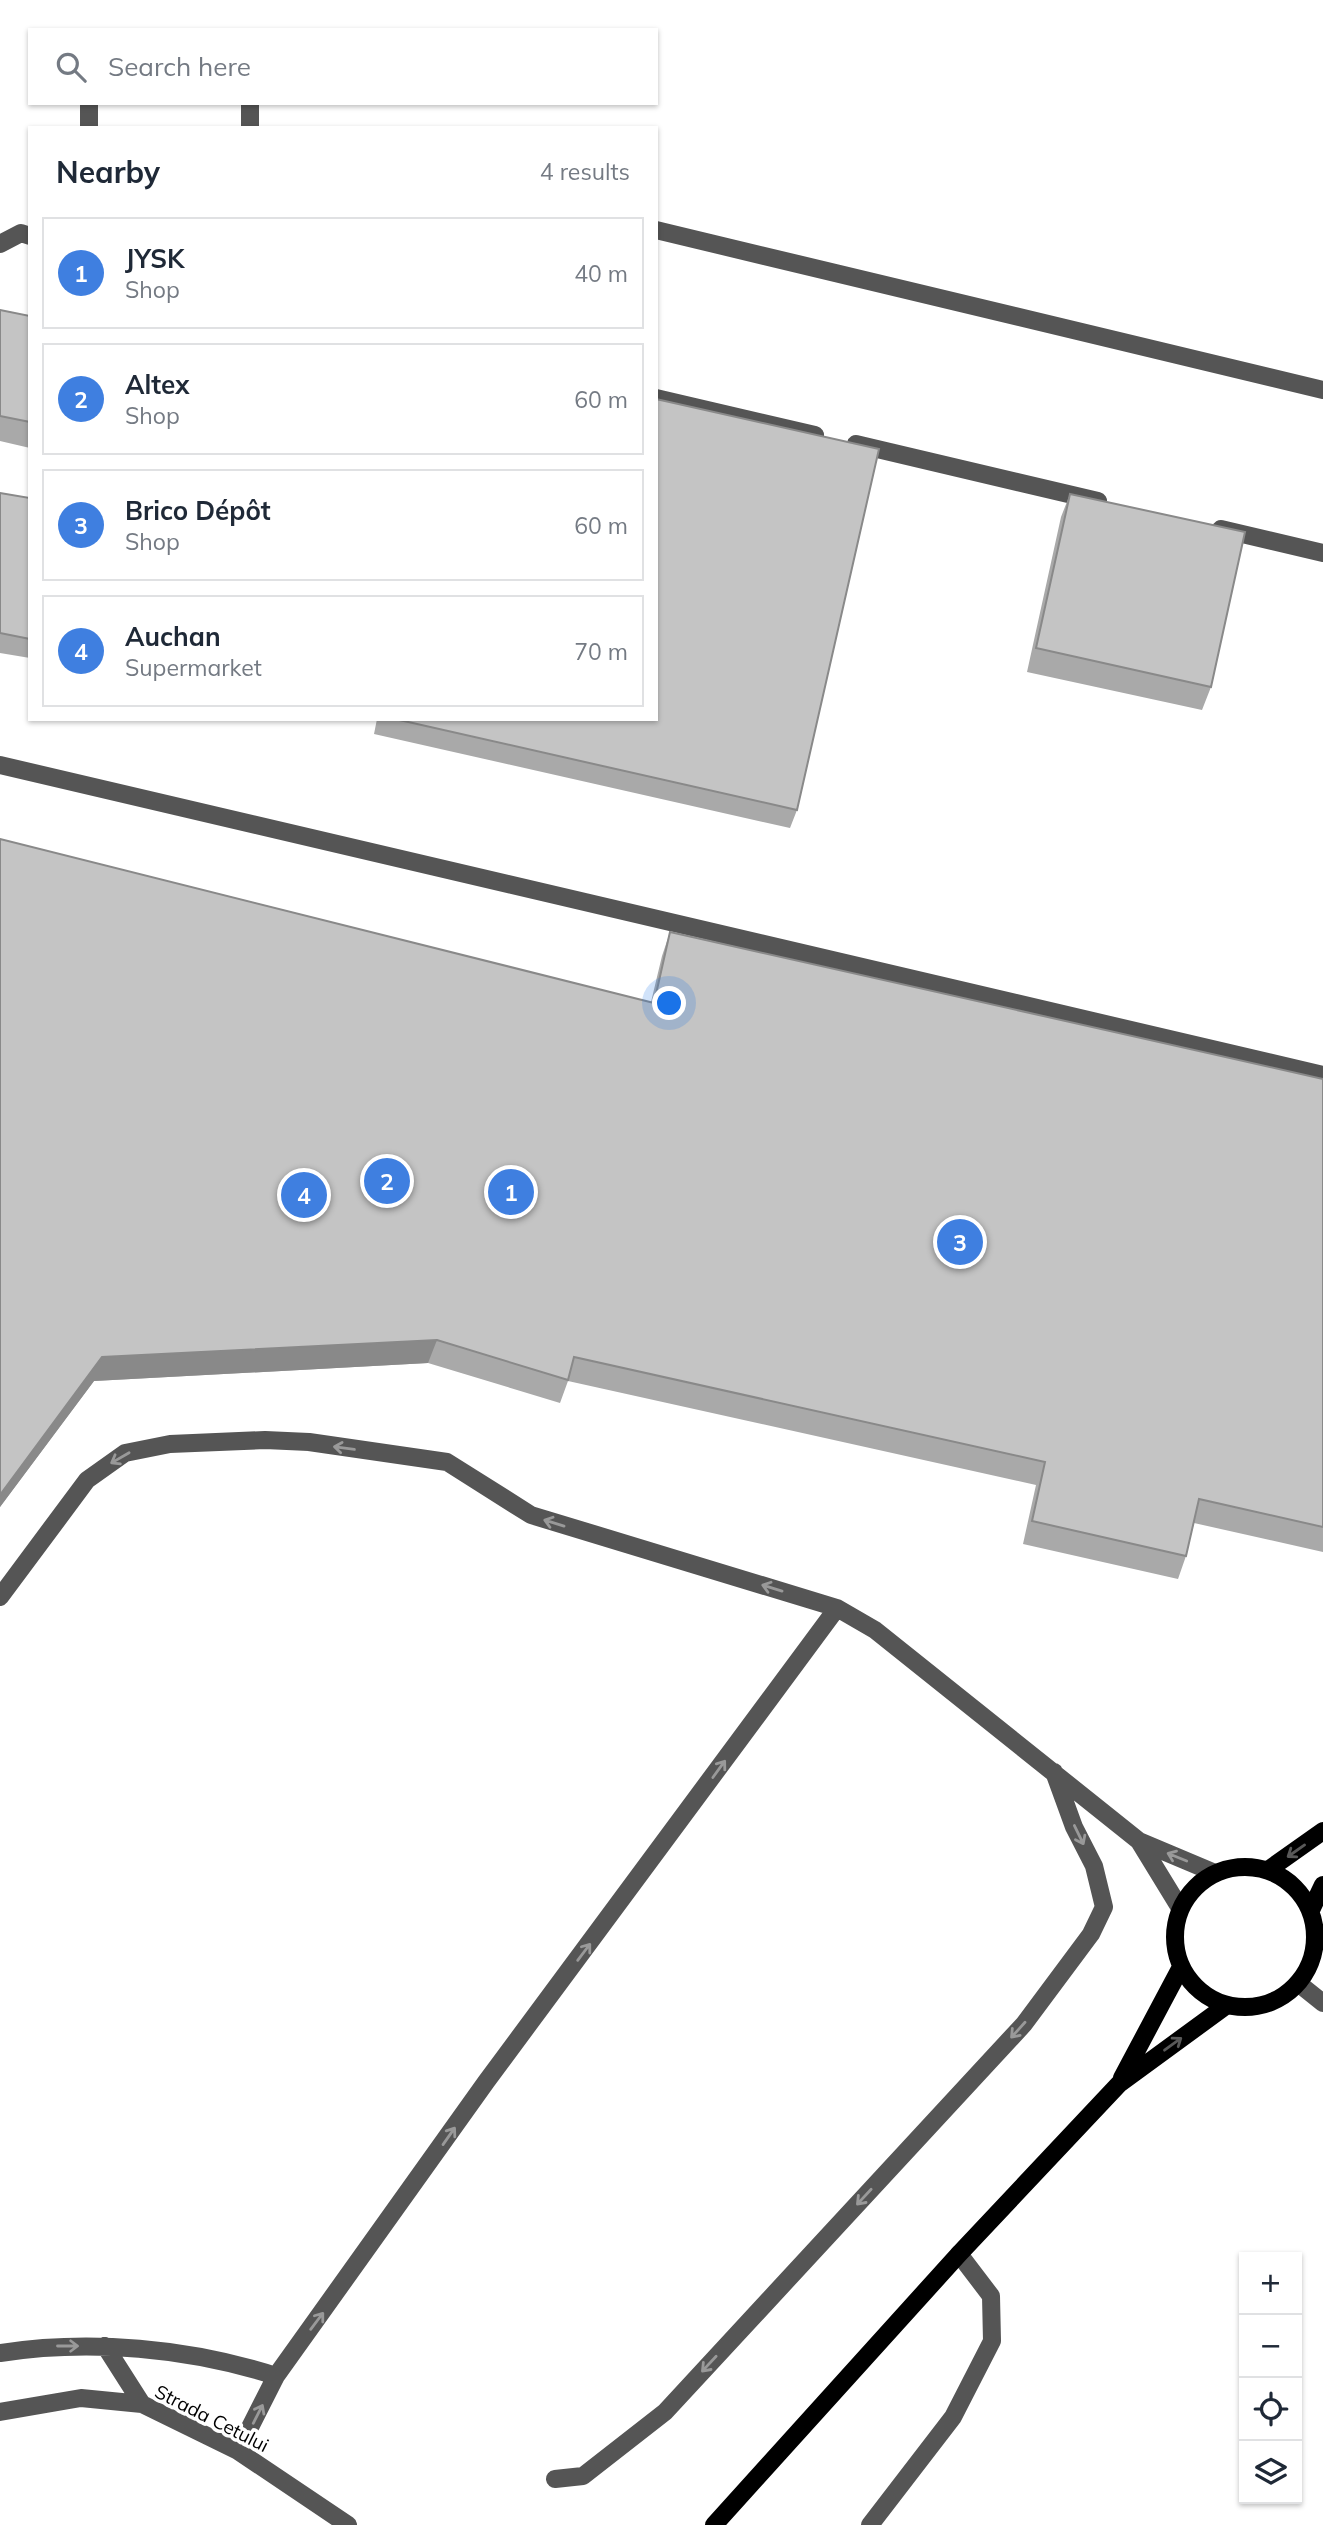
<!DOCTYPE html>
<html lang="en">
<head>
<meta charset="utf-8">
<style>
	body { margin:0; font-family:Mulish,sans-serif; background:#f2f2f3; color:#1f2937 }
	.controls { position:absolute; right:21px; bottom:21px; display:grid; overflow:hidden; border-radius:0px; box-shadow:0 2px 5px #0004 }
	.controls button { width:63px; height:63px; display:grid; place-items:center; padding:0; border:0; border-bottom:2px solid #e0e1e3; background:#fff; color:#1f2937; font:35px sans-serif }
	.you { position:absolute; left:670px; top:1004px; width:24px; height:24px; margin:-18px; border:5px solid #fff; border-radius:50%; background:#1a73e8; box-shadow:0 0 0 10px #1a73e833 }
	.badge { display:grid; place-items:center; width:46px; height:46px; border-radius:50%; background:#0f766e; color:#fff; font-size:23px; font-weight:700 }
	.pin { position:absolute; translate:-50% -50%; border:4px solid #fff; box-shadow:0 2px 7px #0006 }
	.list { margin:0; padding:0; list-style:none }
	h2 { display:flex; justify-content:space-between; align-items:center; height:91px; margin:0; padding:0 28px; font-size:30px }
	h2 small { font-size:23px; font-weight:400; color:#747a83 }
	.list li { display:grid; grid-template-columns:46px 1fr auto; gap:21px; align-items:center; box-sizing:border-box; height:112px; margin:0 14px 14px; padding:0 14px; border:2px solid #e0e1e3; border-radius:0px }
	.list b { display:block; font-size:26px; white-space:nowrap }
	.list p { margin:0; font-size:23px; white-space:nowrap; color:#747a83 }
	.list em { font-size:23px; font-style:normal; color:#747a83 }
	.icon { flex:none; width:38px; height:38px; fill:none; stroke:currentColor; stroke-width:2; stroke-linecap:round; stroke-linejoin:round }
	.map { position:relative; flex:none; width:1323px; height:2525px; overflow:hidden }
	.search { position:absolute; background:#fff; box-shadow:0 2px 5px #0004; left:28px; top:28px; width:630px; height:77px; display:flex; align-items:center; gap:18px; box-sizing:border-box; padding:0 24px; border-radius:0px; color:#747a83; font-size:26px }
	.panel { position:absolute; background:#fff; box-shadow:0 2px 5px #0004; left:28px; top:126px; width:630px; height:595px; border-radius:0px }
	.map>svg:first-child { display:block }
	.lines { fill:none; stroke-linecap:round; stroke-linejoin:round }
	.minor { stroke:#555; stroke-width:18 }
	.major { stroke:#000; stroke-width:18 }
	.wall { fill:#a9a9a9 }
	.shaded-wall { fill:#898989 }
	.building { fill:#c4c4c4; stroke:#898989; stroke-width:2 }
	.oneway { stroke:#999 }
	.oneway2 { stroke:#595959 }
	.labels { text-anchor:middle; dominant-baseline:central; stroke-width:7; stroke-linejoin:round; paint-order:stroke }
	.street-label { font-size:19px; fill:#000; stroke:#fff }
</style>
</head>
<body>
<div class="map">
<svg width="1323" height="2525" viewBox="0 0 1323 2525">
	<rect width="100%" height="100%" fill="#fff"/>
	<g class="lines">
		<!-- minor -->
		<path class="minor" d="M89 128V103
			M250 128V103
			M656 230 1323 390
			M0 244 21 233 30 236
			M656 398 815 435
			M856 444 1098 501
			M1221 529 1323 553
			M0 765 1323 1075
			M0 1597 87 1480 125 1453 170 1444 265 1440 309 1442 447 1462 531 1515 837 1608 875 1630 1139 1841 1215 1873
			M1139 1841 1180 1908
			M1298 1983 1323 2003
			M105 2346 142 2404
			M0 2353C90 2339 189 2348 276 2376
			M0 2412 81 2398 142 2404 238 2451 348 2525
			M238 2451 276 2376 486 2082 837 1608
			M555 2479 583 2476 665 2412 1024 2024 1091 1934 1104 1907 1094 1866 1074 1827 1054 1772
			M870 2525 953 2417 992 2341 991 2296 959 2254"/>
		<!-- major -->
		<path class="major" d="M1175 1937a70 70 0 1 1 140 0a70 70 0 1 1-140 0Z
			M1268 1870 1323 1831
			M1311 1910 1323 1885
			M1122 2078 1181 1967
			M714 2525 959 2254 1119 2084 1227 2005"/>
	</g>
	<!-- wall -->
	<path class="wall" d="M0 310 30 316V448L0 441Z
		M0 493 30 498V658L0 653Z
		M1070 494 1211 687 1202 710 1027 672 1061 517Z
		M377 719H656L797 810 790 828 374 734Z
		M0 839 651 1002 662 956 670 932 1323 1079V1552L1194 1523 1186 1556 1178 1579 1023 1544 1036 1485 568 1381 560 1403 428 1363 94 1381 0 1507Z"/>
	<!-- shaded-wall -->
	<path class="shaded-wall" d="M437 1340 428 1363 94 1381 0 1507V1495L102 1357Z"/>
	<!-- building -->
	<path class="building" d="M0 310 30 316V422L0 416Z
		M656 399 879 449 797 810 395 719H656Z
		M0 493 30 498V639L0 633Z
		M1070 494 1245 532 1211 687 1036 648Z
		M0 839 654 1003 670 932 1323 1079V1527L1199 1499 1186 1556 1032 1521 1045 1462 574 1357 568 1380 437 1340 102 1357 0 1495Z"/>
	<!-- one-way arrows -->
	<defs><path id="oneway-shaft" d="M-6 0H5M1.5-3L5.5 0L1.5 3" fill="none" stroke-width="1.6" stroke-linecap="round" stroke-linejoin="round" transform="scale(1.75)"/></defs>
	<g class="oneway">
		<use href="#oneway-shaft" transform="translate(344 1448) rotate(-172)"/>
		<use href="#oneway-shaft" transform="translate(120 1458) rotate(150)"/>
		<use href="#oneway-shaft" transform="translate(554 1523) rotate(-163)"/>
		<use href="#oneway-shaft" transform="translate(772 1588) rotate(-163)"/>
		<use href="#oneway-shaft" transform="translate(719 1769) rotate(-54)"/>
		<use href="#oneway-shaft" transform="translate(1079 1835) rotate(64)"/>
		<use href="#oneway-shaft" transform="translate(1177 1857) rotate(-158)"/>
		<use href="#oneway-shaft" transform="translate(584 1952) rotate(-53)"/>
		<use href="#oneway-shaft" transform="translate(1018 2030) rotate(132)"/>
		<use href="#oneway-shaft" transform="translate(449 2136) rotate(-55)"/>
		<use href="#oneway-shaft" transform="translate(864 2197) rotate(133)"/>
		<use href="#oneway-shaft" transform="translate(317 2321) rotate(-53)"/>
		<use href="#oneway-shaft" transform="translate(68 2346)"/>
		<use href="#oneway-shaft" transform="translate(709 2364) rotate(133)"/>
		<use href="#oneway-shaft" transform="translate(258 2414) rotate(-63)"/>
	</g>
	<g class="oneway2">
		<use href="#oneway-shaft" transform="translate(1296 1851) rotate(145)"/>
		<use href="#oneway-shaft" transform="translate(1173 2044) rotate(-36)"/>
	</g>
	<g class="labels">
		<!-- street labels -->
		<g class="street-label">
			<text transform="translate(212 2418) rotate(27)">Strada Cetului</text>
		</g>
	</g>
</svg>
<div class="controls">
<button>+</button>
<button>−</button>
<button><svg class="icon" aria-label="locate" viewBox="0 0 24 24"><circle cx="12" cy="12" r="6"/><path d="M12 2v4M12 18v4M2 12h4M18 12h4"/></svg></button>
<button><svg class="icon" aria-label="layers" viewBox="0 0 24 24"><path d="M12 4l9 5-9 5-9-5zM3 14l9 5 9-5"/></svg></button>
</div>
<div class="you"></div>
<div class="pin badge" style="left:511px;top:1192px;background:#3f7fe0">1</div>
<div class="pin badge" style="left:387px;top:1181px;background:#3f7fe0">2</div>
<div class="pin badge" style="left:960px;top:1242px;background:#3f7fe0">3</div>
<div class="pin badge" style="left:304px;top:1195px;background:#3f7fe0">4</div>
<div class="search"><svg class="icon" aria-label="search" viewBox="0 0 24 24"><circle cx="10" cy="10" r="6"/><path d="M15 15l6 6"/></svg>Search here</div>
<section class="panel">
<h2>Nearby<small>4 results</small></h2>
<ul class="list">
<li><span class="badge" style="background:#3f7fe0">1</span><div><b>JYSK</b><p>Shop</p></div><em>40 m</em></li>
<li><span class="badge" style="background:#3f7fe0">2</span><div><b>Altex</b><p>Shop</p></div><em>60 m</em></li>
<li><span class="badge" style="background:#3f7fe0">3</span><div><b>Brico Dépôt</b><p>Shop</p></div><em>60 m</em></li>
<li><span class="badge" style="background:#3f7fe0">4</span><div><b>Auchan</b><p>Supermarket</p></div><em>70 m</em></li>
</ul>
</section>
</div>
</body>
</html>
